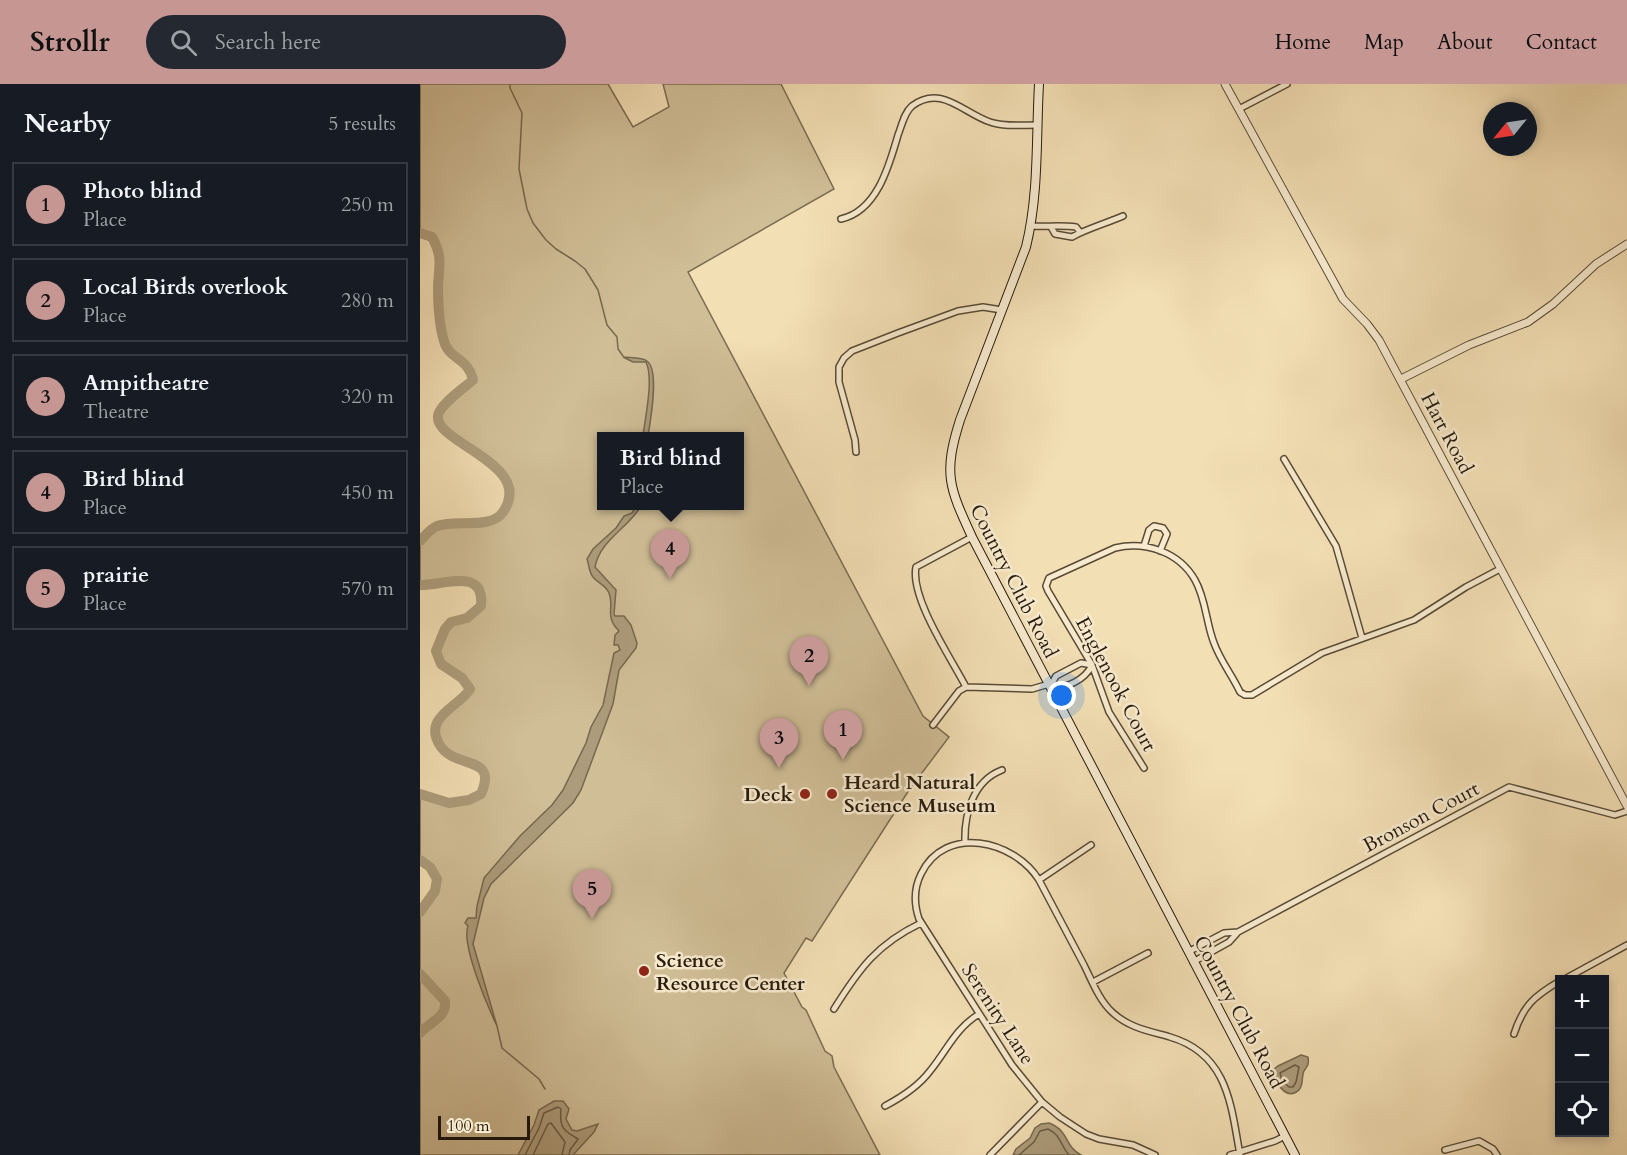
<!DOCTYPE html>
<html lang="en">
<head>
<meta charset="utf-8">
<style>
	body { margin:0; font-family:Cardo,serif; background:#242831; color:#f1f3f6 }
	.controls { position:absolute; right:18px; bottom:18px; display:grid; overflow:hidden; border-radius:0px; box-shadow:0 3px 9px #0003 }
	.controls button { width:54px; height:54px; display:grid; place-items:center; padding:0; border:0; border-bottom:2px solid #363941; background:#171b24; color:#f1f3f6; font:30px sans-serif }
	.compass { position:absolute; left:1063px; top:18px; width:54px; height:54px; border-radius:50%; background:#171b24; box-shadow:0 3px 9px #0003; rotate:240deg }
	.scale { position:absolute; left:18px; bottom:15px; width:92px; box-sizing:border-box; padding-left:6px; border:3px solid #251a0c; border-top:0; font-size:16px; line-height:21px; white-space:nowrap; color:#251a0c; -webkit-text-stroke:4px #f7eace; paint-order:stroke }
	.you { position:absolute; left:642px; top:612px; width:21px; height:21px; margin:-15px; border:4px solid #fff; border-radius:50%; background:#1a73e8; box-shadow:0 0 0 9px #1a73e833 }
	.badge { display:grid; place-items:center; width:39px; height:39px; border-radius:50%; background:#c59692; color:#111; font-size:20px; font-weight:700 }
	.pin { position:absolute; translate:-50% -50px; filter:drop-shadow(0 2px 3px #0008) }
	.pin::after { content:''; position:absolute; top:32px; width:21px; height:18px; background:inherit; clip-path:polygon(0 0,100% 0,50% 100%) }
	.popup { position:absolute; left:177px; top:348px; width:147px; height:78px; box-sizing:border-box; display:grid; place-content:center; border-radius:0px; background:#171b24; filter:drop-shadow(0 2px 4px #0005); font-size:20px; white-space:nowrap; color:#9ea1a6 }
	.popup b { font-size:22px; color:#f1f3f6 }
	.popup::after { content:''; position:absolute; left:50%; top:100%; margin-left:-12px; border:12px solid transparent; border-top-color:#171b24 }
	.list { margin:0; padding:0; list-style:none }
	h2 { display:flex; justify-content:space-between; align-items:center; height:78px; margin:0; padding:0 24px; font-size:26px }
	h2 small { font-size:20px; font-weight:400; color:#9ea1a6 }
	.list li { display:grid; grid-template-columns:39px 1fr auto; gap:18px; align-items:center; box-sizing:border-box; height:84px; margin:0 12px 12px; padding:0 12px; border:2px solid #363941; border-radius:0px }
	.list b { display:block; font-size:22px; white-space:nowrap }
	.list p { margin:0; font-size:20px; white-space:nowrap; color:#9ea1a6 }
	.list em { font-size:20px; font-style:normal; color:#9ea1a6 }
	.icon { flex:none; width:33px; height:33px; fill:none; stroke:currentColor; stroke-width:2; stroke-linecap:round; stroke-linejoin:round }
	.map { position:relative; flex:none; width:1207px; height:1071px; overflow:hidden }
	header { display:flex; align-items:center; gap:36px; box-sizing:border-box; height:84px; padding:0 30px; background:#c59692; color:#111 }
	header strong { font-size:28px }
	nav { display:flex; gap:33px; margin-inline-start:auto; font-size:21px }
	.search { width:420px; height:54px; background:#242831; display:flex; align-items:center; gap:15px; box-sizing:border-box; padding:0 21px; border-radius:33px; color:#9ea1a6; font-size:22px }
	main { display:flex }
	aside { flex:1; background:#171b24 }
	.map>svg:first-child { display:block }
	.green { fill:#d0be97; stroke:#7a6c52; stroke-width:1.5; fill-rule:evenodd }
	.water { fill:#ad9c7b; stroke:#77684f; stroke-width:1.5 }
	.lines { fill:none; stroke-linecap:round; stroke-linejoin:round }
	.shore { stroke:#695b44; stroke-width:1.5 }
	.stream { stroke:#77684f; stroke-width:1.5 }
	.river { stroke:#ad9c7b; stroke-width:10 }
	.minor-casing { stroke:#584b36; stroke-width:8 }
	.tertiary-casing { stroke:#584b36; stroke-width:9 }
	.secondary-casing { stroke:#251a0c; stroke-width:10 }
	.minor { stroke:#f7eace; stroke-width:5 }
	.tertiary { stroke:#f7eace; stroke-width:7 }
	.secondary { stroke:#f7eace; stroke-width:8 }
	.poi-dot { fill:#8f2418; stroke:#f7eace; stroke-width:2 }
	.labels { text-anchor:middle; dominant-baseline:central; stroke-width:5; stroke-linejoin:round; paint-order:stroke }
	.street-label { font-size:20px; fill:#251a0c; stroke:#f7eace }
	.poi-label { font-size:20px; font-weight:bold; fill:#251a0c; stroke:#f7eace; text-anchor:start }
</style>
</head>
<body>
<header>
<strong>Strollr</strong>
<div class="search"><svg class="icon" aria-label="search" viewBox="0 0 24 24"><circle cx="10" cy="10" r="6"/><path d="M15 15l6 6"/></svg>Search here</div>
<nav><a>Home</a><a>Map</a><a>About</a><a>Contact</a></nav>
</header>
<main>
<aside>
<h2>Nearby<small>5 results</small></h2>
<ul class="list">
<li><span class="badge">1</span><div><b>Photo blind</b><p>Place</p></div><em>250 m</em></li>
<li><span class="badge">2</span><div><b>Local Birds overlook</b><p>Place</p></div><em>280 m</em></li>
<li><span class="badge">3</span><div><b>Ampitheatre</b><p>Theatre</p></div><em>320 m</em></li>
<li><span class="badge">4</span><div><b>Bird blind</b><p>Place</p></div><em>450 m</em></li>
<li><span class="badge">5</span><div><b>prairie</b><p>Place</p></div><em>570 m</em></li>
</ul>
</aside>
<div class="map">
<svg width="1207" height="1071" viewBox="0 0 1207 1071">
	<rect width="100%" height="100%" fill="#f3dfb4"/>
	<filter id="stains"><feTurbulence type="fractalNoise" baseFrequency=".00333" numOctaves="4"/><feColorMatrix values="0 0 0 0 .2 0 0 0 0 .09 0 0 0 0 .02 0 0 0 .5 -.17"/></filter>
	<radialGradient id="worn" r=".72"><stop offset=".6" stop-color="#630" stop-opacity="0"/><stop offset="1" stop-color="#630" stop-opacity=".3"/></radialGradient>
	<!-- green -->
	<path class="green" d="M0 0H188L213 43 249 23 243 0H361L414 105 268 188 503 632 529 653 489 706 392 857 386 854 364 889 382 923 386 926 405 967 412 972 414 983 460 1071H0V825L3 826 16 808 18 795 10 782 0 775V710L29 720 49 717 62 711C80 668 29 687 18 655 16 649 16 643 18 637 25 622 43 619 51 605L43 593 22 579 17 567 26 545 31 538 47 535 61 522C65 481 23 501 0 500V458C5 451 10 446 18 443 39 435 86 450 89 416 89 406 88 397 83 389 68 369 22 357 18 331L24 322 53 297C49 273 29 275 24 257 19 240 19 219 19 201 20 180 24 172 13 152L0 148ZM181 352H319V422H181Z"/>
	<!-- water -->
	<path class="water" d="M203 273C210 274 222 273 227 277 240 286 230 339 228 352H223C225 334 234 295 226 278H213Z
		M213 422H217L219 425C205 446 180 457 175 483L196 506 194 530 195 532H204L211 541 217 559 216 564 199 586 193 620 161 706 153 719 71 800 64 814 53 860 77 942C68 923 41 861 48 842L45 839 48 834H56L57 822 64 794 100 752 132 721 143 706 166 659 171 643 183 621 194 569 200 566 198 561H194L195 551 199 547C183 531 196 522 188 507 184 501 177 498 173 493 169 488 169 481 167 475L173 465 196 444 204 432 212 429 215 424Z
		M881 971 888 973C889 981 888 981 884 987 881 993 884 1000 879 1006 866 1018 854 997 853 986L858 982Z
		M134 1017H143L149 1025 146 1035 152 1046 157 1047 178 1040 174 1048 153 1071H98L114 1041 119 1026Z
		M629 1039C650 1047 643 1061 661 1071H593L596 1065 610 1054 615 1044 621 1040Z"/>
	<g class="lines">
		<!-- shore -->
		<path class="shore" d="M875 981 879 983 876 998 873 1003H869L862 997 860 989Z
			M105 1071 119 1044 124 1029 138 1023 141 1025C139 1044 144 1047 158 1055L150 1066 149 1071
			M113 1071 128 1040 131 1039 145 1058 142 1071
			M599 1071 614 1058 620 1047 628 1045C641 1051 640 1061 649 1071"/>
		<!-- stream -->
		<path class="stream" d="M90 0V4L102 29 99 85 107 125 113 139 126 156 136 165 155 177 165 185 178 206 187 241 197 253 198 265 203 272
			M77 942 82 964 119 995 125 1005"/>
		<!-- river -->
		<path class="river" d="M0 149 12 153C23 173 19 181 18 202 18 219 19 241 24 257 29 276 48 273 53 296 44 304 19 321 18 332 14 359 116 380 83 428 71 446 36 435 17 442 10 445 6 451 0 457
			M0 501C22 502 65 482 61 522L47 534 31 538 25 545 16 567 21 580 42 594 50 605C41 622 0 633 21 663 37 685 78 671 61 710L49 716 29 719 0 710
			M0 776 10 783 17 795 15 807 0 828
			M0 890 25 917C27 934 9 938 0 949"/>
		<!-- minor casing -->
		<g class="minor-casing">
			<path id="minor" d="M819 25 867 0
				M421 135C457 127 469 82 478 51 482 41 484 29 492 22 521 0 543 29 570 38 584 43 602 41 617 41
				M611 142C627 143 640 141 656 143L660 148
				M631 143 635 150 652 153C666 145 687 139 703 132
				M436 368 435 356 419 298V283L424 274 432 267 478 249 538 227 563 223 582 226
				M864 375 916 462 942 554
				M724 462 729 446 734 442 743 444 747 450 740 467
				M661 579 672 581C665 596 646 605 630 603L636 592Z
				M546 603C531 574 490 514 496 483L552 453
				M513 641 539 607 546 603 612 605 629 600
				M724 684 689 628 672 581 628 507 626 502 629 494 695 464C726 457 759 468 775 496 786 515 786 539 794 559 800 576 812 591 820 608L825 611H832L902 569 994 536 1046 503 1080 485
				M545 759C544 730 553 697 582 686
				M619 796 671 761
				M768 868 804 849 818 848 1089 703 1195 731 1207 727
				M773 878 809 858 818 848
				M1143 896 1207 861
				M673 898 728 869
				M414 925C439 885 457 860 501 839
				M1094 950C1103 922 1114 912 1140 897
				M465 1022C482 1013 498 1003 510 987 528 965 534 946 559 930
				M1025 1066 1059 1057 1073 1065 1077 1071
				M570 1071 622 1018
				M735 1071 713 1061 679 1055 666 1050 640 1033 622 1018 592 981 499 835C494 820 494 804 501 790 525 740 594 756 619 796 634 824 649 853 664 881 672 897 679 916 692 928 709 944 729 947 750 953 808 970 811 1021 820 1071
				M810 1071 855 1057 865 1052"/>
		</g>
		<!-- tertiary casing -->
		<g class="tertiary-casing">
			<path id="tertiary" d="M805 0 923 215 947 240 959 256 1207 722
				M981 295 1049 261 1108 238 1133 220 1176 180 1207 160"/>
		</g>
		<!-- secondary casing -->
		<g class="secondary-casing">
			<path id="secondary" d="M619 0C616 54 619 110 606 163L540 336C523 390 529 403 552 453L875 1071"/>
		</g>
		<!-- minor -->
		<use href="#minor" class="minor"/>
		<!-- tertiary -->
		<use href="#tertiary" class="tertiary"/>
		<!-- secondary -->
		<use href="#secondary" class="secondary"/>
	</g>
	<!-- markers -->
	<g class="poi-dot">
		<circle cx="385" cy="710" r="6"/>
		<circle cx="412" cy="710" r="6"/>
		<circle cx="224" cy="887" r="6"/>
	</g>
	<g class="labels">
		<!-- street labels -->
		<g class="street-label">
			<text transform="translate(1027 349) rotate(62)">Hart Road</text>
			<text transform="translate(594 497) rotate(63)">Country Club Road</text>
			<text transform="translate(696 600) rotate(62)">Englenook Court</text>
			<text transform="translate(1001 733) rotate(-28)">Bronson Court</text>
			<text transform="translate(819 928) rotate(62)">Country Club Road</text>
			<text transform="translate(578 930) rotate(57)">Serenity Lane</text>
		</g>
		<!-- poi labels -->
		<g class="poi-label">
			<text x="424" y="698">Heard Natural<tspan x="424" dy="23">Science Museum</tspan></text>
			<text x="373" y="710" text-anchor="end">Deck</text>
			<text x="236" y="876">Science<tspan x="236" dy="23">Resource Center</tspan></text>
		</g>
	</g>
	<rect width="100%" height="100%" filter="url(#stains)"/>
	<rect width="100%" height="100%" fill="url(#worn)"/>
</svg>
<div class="controls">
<button>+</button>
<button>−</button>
<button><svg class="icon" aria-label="locate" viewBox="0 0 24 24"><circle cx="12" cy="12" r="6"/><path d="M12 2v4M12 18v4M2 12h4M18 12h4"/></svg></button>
</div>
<svg class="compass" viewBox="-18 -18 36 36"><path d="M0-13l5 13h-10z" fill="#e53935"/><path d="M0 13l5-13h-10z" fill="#9ea1a6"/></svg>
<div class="scale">100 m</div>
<div class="you"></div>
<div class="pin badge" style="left:423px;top:676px">1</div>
<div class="pin badge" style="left:389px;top:602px">2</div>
<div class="pin badge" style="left:359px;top:684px">3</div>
<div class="pin badge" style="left:250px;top:495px">4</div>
<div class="popup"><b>Bird blind</b>Place</div>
<div class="pin badge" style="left:172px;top:835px">5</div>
</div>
</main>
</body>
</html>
